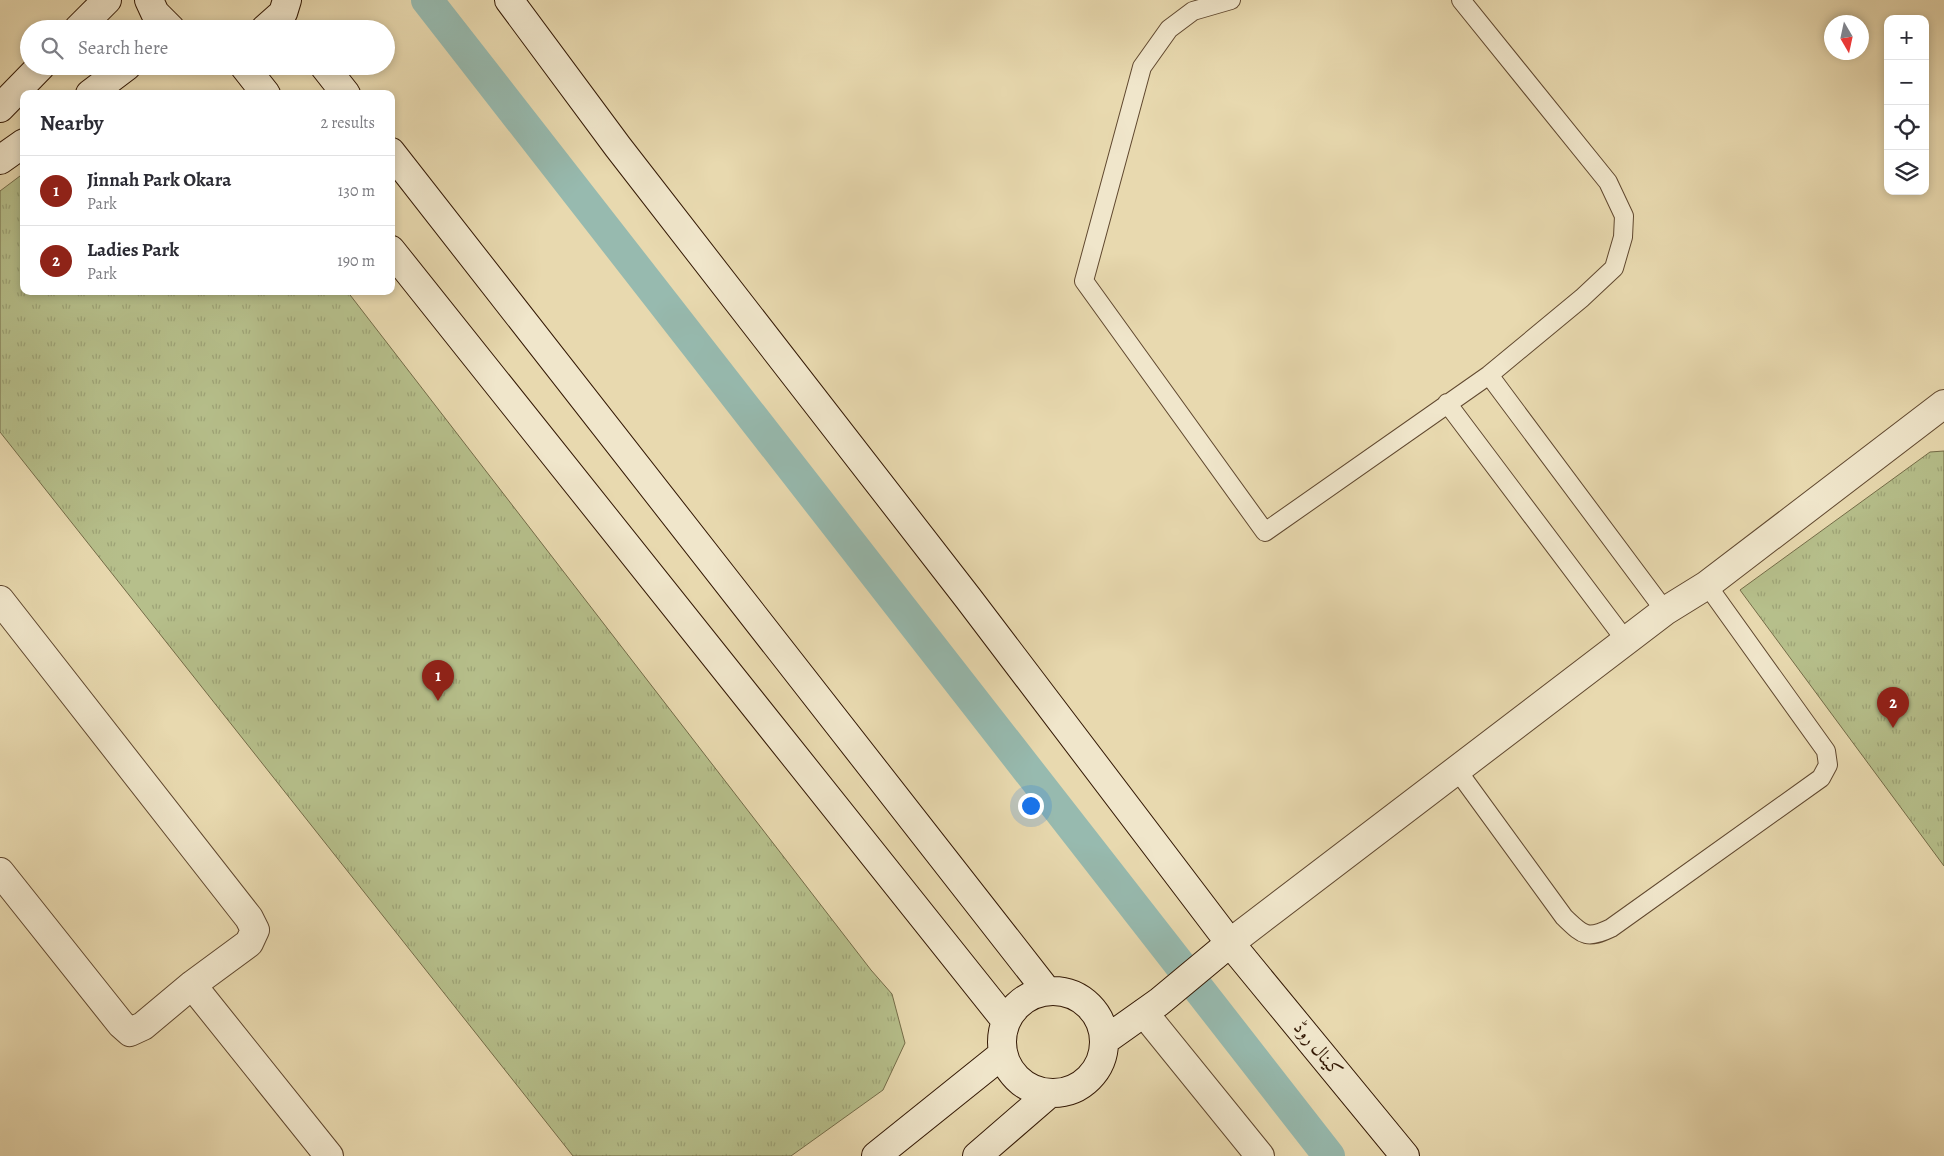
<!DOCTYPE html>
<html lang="en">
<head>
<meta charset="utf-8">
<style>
	body { margin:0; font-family:Alegreya,Amiri,serif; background:#f2f2f3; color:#2b2b33 }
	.controls { position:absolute; right:15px; top:15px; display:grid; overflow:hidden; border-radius:10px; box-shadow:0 2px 8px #0003 }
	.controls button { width:45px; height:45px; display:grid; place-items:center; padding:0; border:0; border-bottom:1px solid #e1e1e2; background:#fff; color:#2b2b33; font:25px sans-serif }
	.compass { position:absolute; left:1824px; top:15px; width:45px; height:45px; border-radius:50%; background:#fff; box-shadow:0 2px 8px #0003; rotate:171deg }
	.you { position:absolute; left:1030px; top:805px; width:18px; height:18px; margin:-12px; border:4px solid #fff; border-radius:50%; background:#1a73e8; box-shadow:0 0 0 8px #1a73e833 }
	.badge { display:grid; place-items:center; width:32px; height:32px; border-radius:50%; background:#8f2418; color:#fff; font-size:16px; font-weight:700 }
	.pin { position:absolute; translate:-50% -41px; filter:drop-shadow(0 1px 2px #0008) }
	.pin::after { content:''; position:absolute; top:26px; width:18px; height:15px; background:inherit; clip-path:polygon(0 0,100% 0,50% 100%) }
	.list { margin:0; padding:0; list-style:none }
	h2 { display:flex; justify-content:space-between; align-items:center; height:65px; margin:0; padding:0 20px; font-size:21px }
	h2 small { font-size:16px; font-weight:400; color:#7c7c81 }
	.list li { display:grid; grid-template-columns:32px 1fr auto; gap:15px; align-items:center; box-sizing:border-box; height:70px; padding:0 20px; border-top:1px solid #e1e1e2 }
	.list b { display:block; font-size:19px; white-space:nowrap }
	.list p { margin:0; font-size:16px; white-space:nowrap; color:#7c7c81 }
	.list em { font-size:16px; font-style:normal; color:#7c7c81 }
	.icon { flex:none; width:28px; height:28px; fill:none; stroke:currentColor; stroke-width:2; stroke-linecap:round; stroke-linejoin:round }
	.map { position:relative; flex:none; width:1944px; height:1156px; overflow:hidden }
	.search { position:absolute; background:#fff; box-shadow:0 2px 8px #0003; left:20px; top:20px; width:375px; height:55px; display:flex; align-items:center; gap:12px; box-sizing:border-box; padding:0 18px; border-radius:28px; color:#7c7c81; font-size:19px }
	.panel { position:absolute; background:#fff; box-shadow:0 2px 8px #0003; left:20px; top:90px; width:375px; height:205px; border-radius:10px }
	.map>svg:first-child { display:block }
	.park { fill:url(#park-tufts); stroke:#746c48 }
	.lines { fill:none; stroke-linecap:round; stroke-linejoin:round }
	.canal { stroke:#97baaf; stroke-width:32 }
	.lane-casing { stroke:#60482f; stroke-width:20 }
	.street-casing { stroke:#60482f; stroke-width:30 }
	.secondary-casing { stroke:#331804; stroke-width:30 }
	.lane { stroke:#f0e6cb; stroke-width:18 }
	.street { stroke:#f0e6cb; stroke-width:28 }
	.secondary { stroke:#f0e6cb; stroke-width:28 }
	.labels { text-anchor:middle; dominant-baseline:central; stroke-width:5; stroke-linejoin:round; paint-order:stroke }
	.street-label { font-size:19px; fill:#331804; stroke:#f0e6cb }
</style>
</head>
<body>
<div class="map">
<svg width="1944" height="1156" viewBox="0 0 1944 1156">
	<defs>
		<pattern id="park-tufts" width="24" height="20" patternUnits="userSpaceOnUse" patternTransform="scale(1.25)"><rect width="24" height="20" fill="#b6bf8b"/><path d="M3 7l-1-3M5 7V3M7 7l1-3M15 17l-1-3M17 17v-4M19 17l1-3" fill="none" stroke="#9da376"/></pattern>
	</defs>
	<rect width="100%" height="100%" fill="#e8d9af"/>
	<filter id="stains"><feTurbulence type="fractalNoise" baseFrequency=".004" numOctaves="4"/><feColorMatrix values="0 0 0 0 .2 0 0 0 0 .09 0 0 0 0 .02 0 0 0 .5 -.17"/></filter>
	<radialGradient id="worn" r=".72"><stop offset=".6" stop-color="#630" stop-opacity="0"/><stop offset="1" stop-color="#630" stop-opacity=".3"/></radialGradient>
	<!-- park -->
	<path class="park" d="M24 173V291H347L871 970 892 994 905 1043 883 1090 791 1156H573L0 432V191Z
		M1944 451V866L1740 590 1930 452Z"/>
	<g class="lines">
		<!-- canal -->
		<path class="canal" d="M427 0 1329 1156"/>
		<!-- lane casing -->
		<g class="lane-casing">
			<path id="lane" d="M1231 0 1193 11 1169 29 1142 67 1084 281 1265 532 1489 375 1582 298 1614 268 1623 237 1624 216 1608 182 1461 0
				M1489 375 1665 611
				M1447 403 1626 641
				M1457 770 1564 917C1583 935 1586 940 1611 928L1821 778 1828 765 1826 751 1707 585"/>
		</g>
		<!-- street casing -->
		<g class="street-casing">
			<path id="street" d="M0 600 249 918 255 930 249 943 192 985 143 1026 130 1032 121 1024 0 872
				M1230 943 1665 611 1707 585 1944 404
				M192 985 329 1156
				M1144 1013 1260 1156"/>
		</g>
		<!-- secondary casing -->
		<g class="secondary-casing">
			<path id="secondary" d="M149 0 155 13 171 29
				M509 0 618 147 968 598 1230 943 1405 1156
				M78 29 107 0
				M265 29 283 13 287 0
				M244 66 266 94
				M324 66 346 94
				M90 94 127 66
				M0 108 41 66
				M391 152 1047 991
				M0 160 24 143
				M391 250 1006 1021
				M1002 1042a51 51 0 1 1 102 0a51 51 0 1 1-102 0Z
				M1104 1041 1159 1002 1230 943
				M876 1156 1003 1054
				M977 1156 1050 1093"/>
		</g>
		<!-- lane -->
		<use href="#lane" class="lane"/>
		<!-- street -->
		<use href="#street" class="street"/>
		<!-- secondary -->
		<use href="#secondary" class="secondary"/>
	</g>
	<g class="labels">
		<!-- street labels -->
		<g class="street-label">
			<text transform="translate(1318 1049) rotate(51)">کینال روڈ</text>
		</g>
	</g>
	<rect width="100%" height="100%" filter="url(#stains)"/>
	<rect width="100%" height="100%" fill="url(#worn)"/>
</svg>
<div class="controls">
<button>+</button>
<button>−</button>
<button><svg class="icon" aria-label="locate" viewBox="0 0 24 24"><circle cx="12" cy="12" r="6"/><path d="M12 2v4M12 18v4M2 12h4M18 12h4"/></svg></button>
<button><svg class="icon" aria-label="layers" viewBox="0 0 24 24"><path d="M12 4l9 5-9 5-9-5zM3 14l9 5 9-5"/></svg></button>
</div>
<svg class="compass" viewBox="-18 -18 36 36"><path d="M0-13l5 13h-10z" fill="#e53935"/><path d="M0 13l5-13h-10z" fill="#7c7c81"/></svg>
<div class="you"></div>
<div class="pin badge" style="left:438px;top:701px">1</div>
<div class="pin badge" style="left:1893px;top:728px">2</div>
<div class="search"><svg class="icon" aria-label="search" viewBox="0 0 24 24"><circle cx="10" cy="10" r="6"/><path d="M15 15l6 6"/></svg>Search here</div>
<section class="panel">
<h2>Nearby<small>2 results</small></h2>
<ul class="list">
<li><span class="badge">1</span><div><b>Jinnah Park Okara</b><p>Park</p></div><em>130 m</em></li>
<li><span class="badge">2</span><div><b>Ladies Park</b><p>Park</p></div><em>190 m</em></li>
</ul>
</section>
</div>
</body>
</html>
